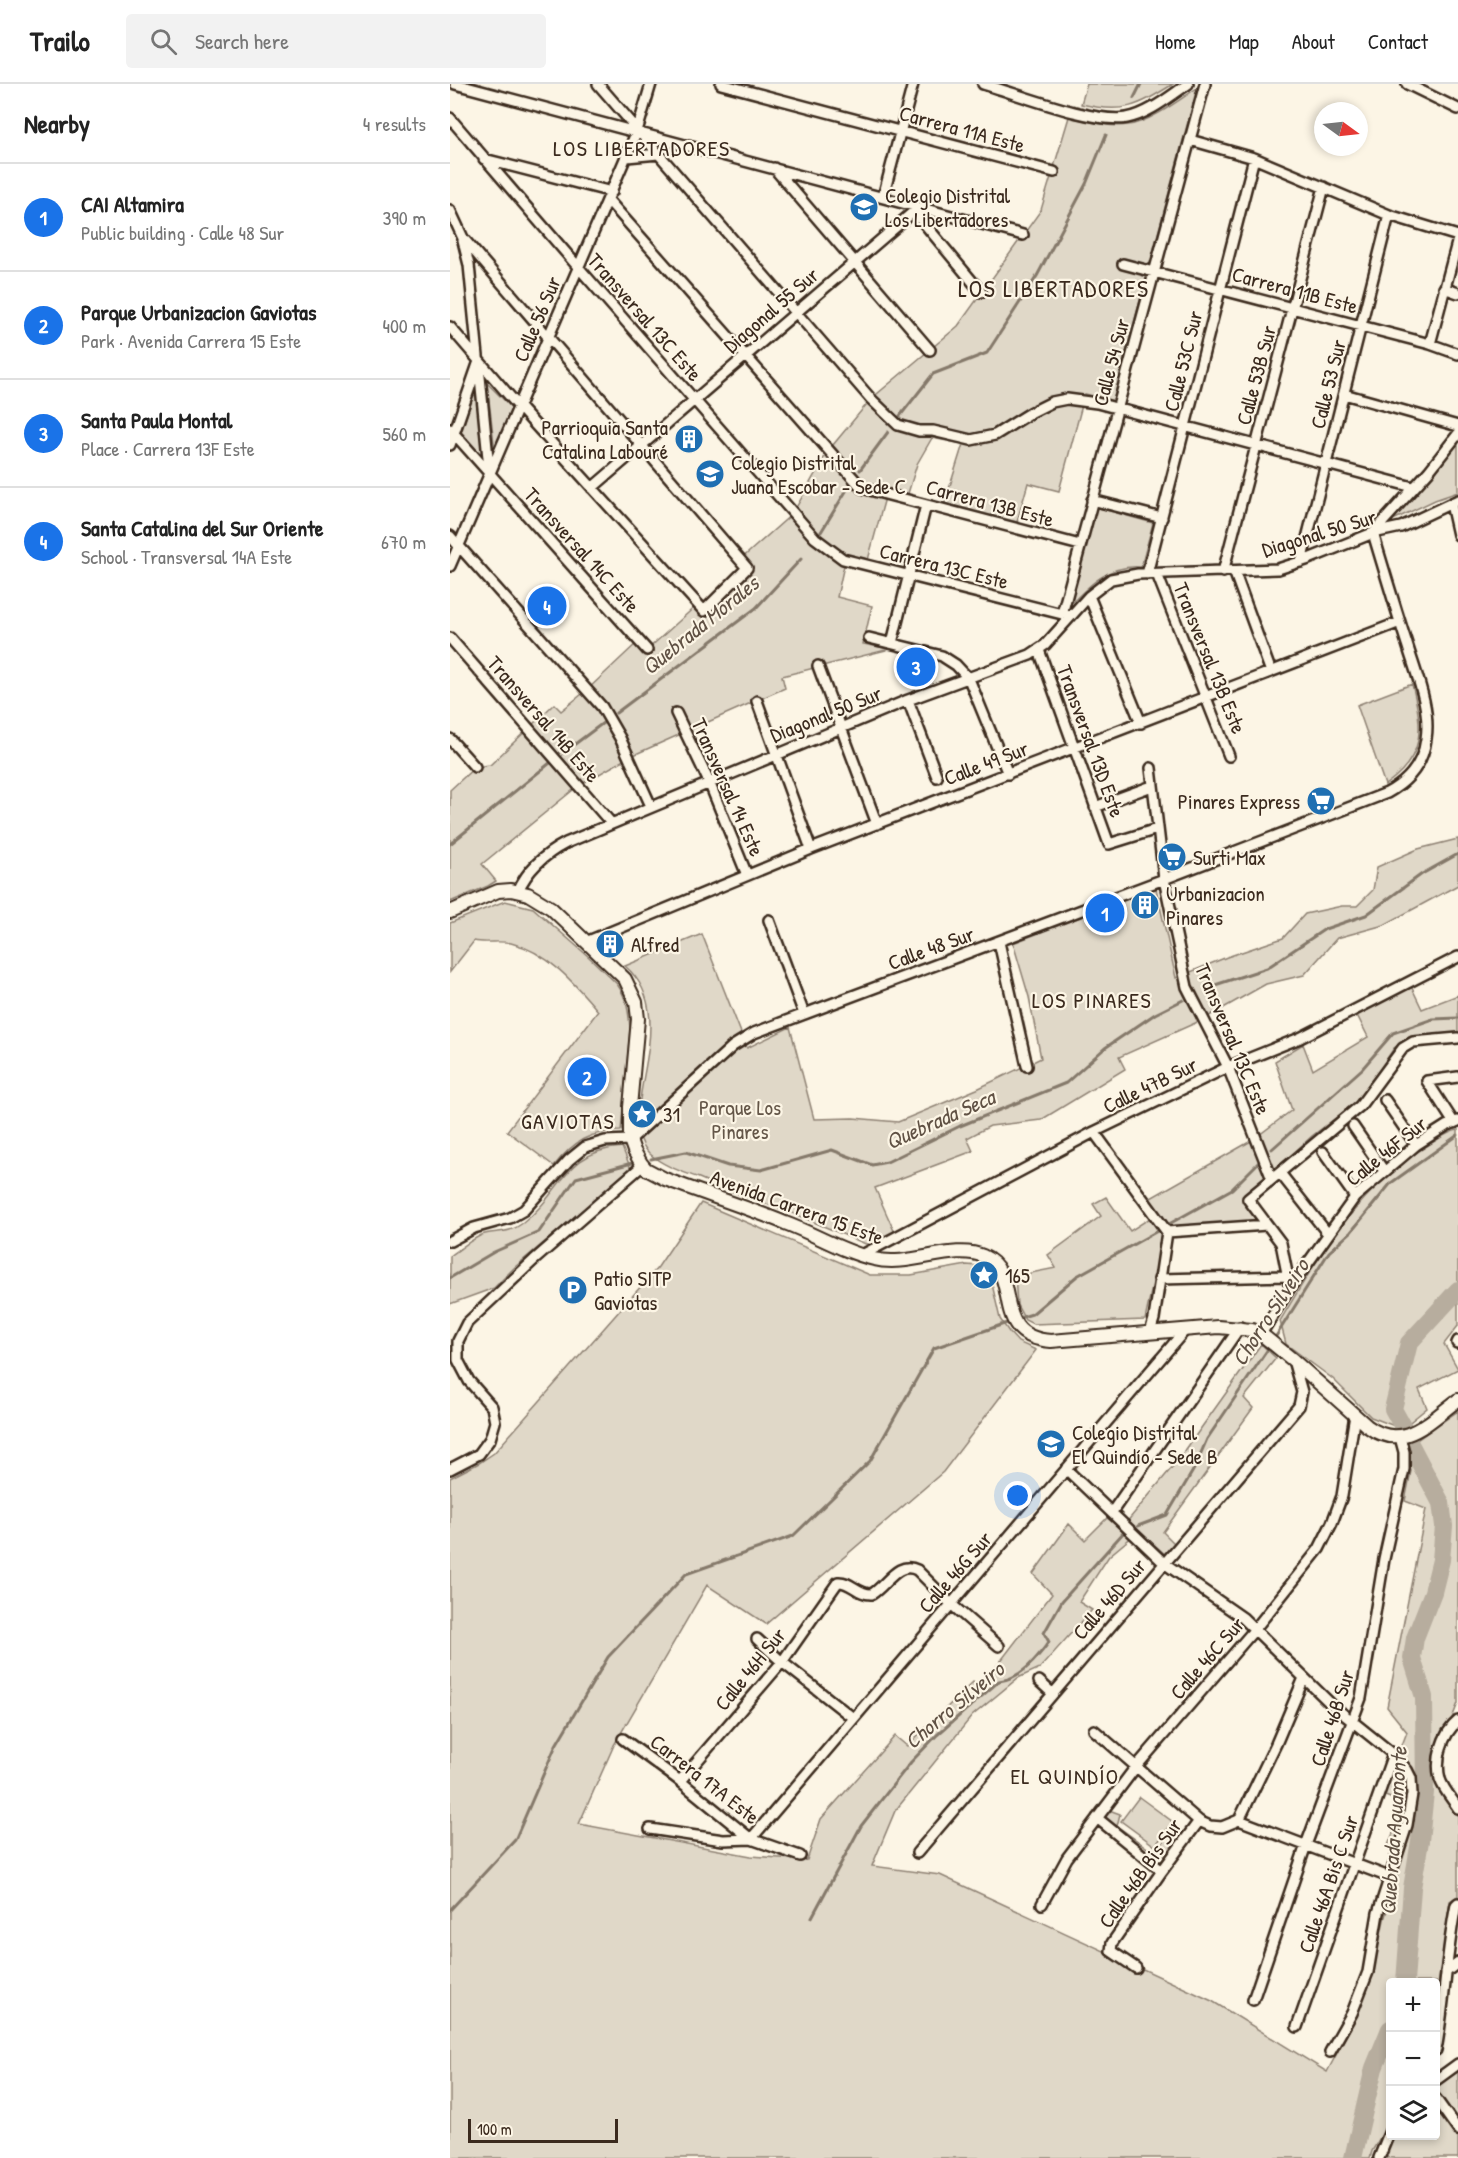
<!DOCTYPE html>
<html lang="en">
<head>
<meta charset="utf-8">
<style>
	body { margin:0; font-family:"Patrick Hand",sans-serif; background:#f2f2f2; color:#222 }
	.controls { position:absolute; right:18px; bottom:18px; display:grid; overflow:hidden; border-radius:6px; box-shadow:0 3px 9px #0003 }
	.controls button { width:54px; height:54px; display:grid; place-items:center; padding:0; border:0; border-bottom:2px solid #e0e0e0; background:#fff; color:#222; font:30px sans-serif }
	.compass { position:absolute; left:864px; top:18px; width:54px; height:54px; border-radius:50%; background:#fff; box-shadow:0 3px 9px #0003; rotate:105deg }
	.scale { position:absolute; left:18px; bottom:15px; width:150px; box-sizing:border-box; padding-left:6px; border:3px solid #3b2a1e; border-top:0; font-size:16px; line-height:21px; white-space:nowrap; color:#3b2a1e; -webkit-text-stroke:4px #fcf5e5; paint-order:stroke }
	.you { position:absolute; left:568px; top:1412px; width:21px; height:21px; margin:-15px; border:4px solid #fff; border-radius:50%; background:#1a73e8; box-shadow:0 0 0 9px #1a73e833 }
	.badge { display:grid; place-items:center; width:39px; height:39px; border-radius:50%; background:#1a73e8; color:#fff; font-size:20px; font-weight:700 }
	.pin { position:absolute; translate:-50% -50%; border:3px solid #fff; box-shadow:0 2px 6px #0006 }
	.list { margin:0; padding:0; list-style:none }
	h2 { display:flex; justify-content:space-between; align-items:center; height:78px; margin:0; padding:0 24px; font-size:26px }
	h2 small { font-size:20px; font-weight:400; color:#767676 }
	.list li { display:grid; grid-template-columns:39px 1fr auto; gap:18px; align-items:center; box-sizing:border-box; height:108px; padding:0 24px; border-top:2px solid #e0e0e0 }
	.list b { display:block; font-size:22px; white-space:nowrap }
	.list p { margin:0; font-size:20px; white-space:nowrap; color:#767676 }
	.list em { font-size:20px; font-style:normal; color:#767676 }
	.icon { flex:none; width:33px; height:33px; fill:none; stroke:currentColor; stroke-width:2; stroke-linecap:round; stroke-linejoin:round }
	.map { position:relative; flex:none; width:1008px; height:2074px; overflow:hidden }
	header { display:flex; align-items:center; gap:36px; box-sizing:border-box; height:84px; padding:0 30px; background:#fff; border-bottom:2px solid #e0e0e0 }
	header strong { font-size:28px }
	nav { display:flex; gap:33px; margin-inline-start:auto; font-size:21px }
	.search { width:420px; height:54px; background:#f2f2f2; display:flex; align-items:center; gap:15px; box-sizing:border-box; padding:0 21px; border-radius:6px; color:#767676; font-size:22px }
	main { display:flex }
	aside { flex:1; background:#fff }
	.map>svg:first-child { display:block }
	.built { fill:#eee6d6 }
	.green { fill:#e0d8c8; stroke:#8e8173; stroke-width:1.5 }
	.lines { fill:none; stroke-linecap:round; stroke-linejoin:round }
	.stream { stroke:#85796b; stroke-width:3 }
	.river { stroke:#b7ad9e; stroke-width:18 }
	.minor-casing { stroke:#3b2a1e; stroke-width:14 }
	.major-casing { stroke:#3b2a1e; stroke-width:16 }
	.minor { stroke:#fcf5e5; stroke-width:9 }
	.major { stroke:#fcf5e5; stroke-width:12 }
	.labels { text-anchor:middle; dominant-baseline:central; stroke-width:4.5; stroke-linejoin:round; paint-order:stroke }
	.street-label { font-size:21px; fill:#3b2a1e; stroke:#fcf5e5 }
	.poi-label { font-size:21px; fill:#3b2a1e; stroke:#fcf5e5; text-anchor:start }
	.park-label { font-size:21px; fill:#645648; stroke:#fcf5e5 }
	.neighbourhood-label { font-size:22px; letter-spacing:1.5px; fill:#3b2a1e; stroke:#fcf5e5 }
	.water-label { font-size:22px; font-style:italic; fill:#605144; stroke:#fcf5e5 }
	.quarter-label { font-size:24px; letter-spacing:1.5px; fill:#3b2a1e; stroke:#fcf5e5 }
</style>
</head>
<body>
<header>
<strong>Trailo</strong>
<div class="search"><svg class="icon" aria-label="search" viewBox="0 0 24 24"><circle cx="10" cy="10" r="6"/><path d="M15 15l6 6"/></svg>Search here</div>
<nav><a>Home</a><a>Map</a><a>About</a><a>Contact</a></nav>
</header>
<main>
<aside>
<h2>Nearby<small>4 results</small></h2>
<ul class="list">
<li><span class="badge">1</span><div><b>CAI Altamira</b><p>Public building · Calle 48 Sur</p></div><em>390 m</em></li>
<li><span class="badge">2</span><div><b>Parque Urbanizacion Gaviotas</b><p>Park · Avenida Carrera 15 Este</p></div><em>400 m</em></li>
<li><span class="badge">3</span><div><b>Santa Paula Montal</b><p>Place · Carrera 13F Este</p></div><em>560 m</em></li>
<li><span class="badge">4</span><div><b>Santa Catalina del Sur Oriente</b><p>School · Transversal 14A Este</p></div><em>670 m</em></li>
</ul>
</aside>
<div class="map">
<svg width="1008" height="2074" viewBox="0 0 1008 2074">
	<rect width="100%" height="100%" fill="#fcf5e5"/>
	<filter id="ink" filterUnits="userSpaceOnUse"><feTurbulence type="fractalNoise" baseFrequency=".0167" numOctaves="2"/><feDisplacementMap in="SourceGraphic" scale="12" xChannelSelector="R" yChannelSelector="G"/><feConvolveMatrix kernelMatrix="1 2 1 2 8 2 1 2 1" color-interpolation-filters="sRGB"/></filter>
	<g filter="url(#ink)">
		<!-- built -->
		<path class="built" d="M103 507 110 517 92 536 84 527Z"/>
		<!-- green -->
		<path class="green" d="M637 0H723C687 23 673 30 631 20Z
			M747 4 663 317 635 310 609 407 578 399 567 438 494 421 513 360 482 354 467 380 456 416 436 410 418 476 396 472 387 513 422 522 413 560 440 565 332 592 335 604 179 673 128 702 32 780 46 797 38 802 0 818V706L25 683 40 681 104 620 111 627 137 606 189 557 197 566 248 520 253 526 297 484 290 476 343 429 378 367 421 315 508 242 591 126 619 33C638 37 658 44 678 41 699 39 729 16 747 4Z
			M37 299 62 324 45 368Z
			M26 302 37 378 11 349Z
			M1008 357V408L985 416 941 437Z
			M645 423 703 439 691 483C658 480 638 502 617 524Z
			M962 600C973 645 976 672 935 701L907 621Z
			M1008 755V801L934 841 887 854 854 891 816 900 752 936 669 973 675 985 591 1036 540 1042 517 1054 523 1067 425 1104 445 1149 418 1161C394 1151 371 1141 347 1131 314 1119 281 1108 249 1094 233 1088 213 1082 200 1070 161 1033 236 934 175 882L252 850 297 964 340 943 364 1035 403 1034 448 1038 527 1005 591 974 579 913 563 859 706 804 726 894 777 873 833 854 855 830 892 822H907L923 806 927 783 968 765Z
			M55 817 83 824 139 873 167 900C177 914 179 929 180 945L171 1047C139 1047 123 1058 104 1082L57 1047 148 927C125 900 98 868 61 859 49 856 36 860 24 857L0 888V839Z
			M961 902 972 925 1008 911V949L959 953 944 964 909 1016 862 1052 793 1115 807 1137 714 1147 695 1236 583 1240 575 1236 567 1221 565 1192 606 1184 598 1171 651 1132 643 1120 656 1113 680 1147 708 1129 699 1115 801 1057 842 1026 825 977 853 960 863 986 918 953 907 931Z
			M1008 1046V1242L994 1260 1008 1285 969 1305 977 1324 955 1342 947 1343 921 1333 883 1295 836 1260 830 1237C870 1170 911 1101 980 1060 989 1055 997 1048 1008 1046Z
			M172 1063 181 1085 65 1183 44 1204 0 1220V1172C9 1166 25 1152 35 1150 50 1147 60 1149 73 1139 112 1109 114 1067 172 1063Z
			M251 1119 420 1191H461L517 1181 528 1182 537 1188 542 1200 550 1235 559 1248 568 1258 586 1266 493 1388 316 1540 257 1501 164 1661 129 1740 301 1772 357 1776 371 1735 445 1652 457 1662 523 1598 530 1604 602 1510 583 1490 619 1440 635 1456 657 1434 671 1445 729 1375 811 1260 826 1274 794 1314 803 1324 713 1448 725 1460 716 1471 689 1447 659 1472 629 1518 642 1526 590 1584 568 1594 522 1632 445 1727 422 1782 490 1791 762 1917 877 1988 904 1937 921 1895 934 1836 953 1772 937 1764 955 1720 933 1711 957 1648 937 1623 976 1425 955 1417 961 1387 957 1363 1008 1327V1619L982 1685 1008 1731V1812L1000 1817 986 1916V1898H940V2037L922 2067 920 2074H0V1394L29 1379 44 1369 208 1183Z
			M689 1713 723 1738 705 1762 671 1737Z
			M659 1726 670 1730 667 1742 703 1768 708 1766 725 1741 733 1749 712 1777 703 1775 656 1735 655 1731Z
			M1008 1987V2074H933L942 2052H986V2002Z"/>
		<g class="lines">
			<!-- stream -->
			<path class="stream" d="M684 14 691 0
				M450 332 483 290 537 269 587 192 636 100 656 51
				M410 386 438 348
				M371 448 398 404
				M166 629 306 524 351 475
				M113 669 153 639
				M0 760 100 679
				M762 902 817 884 875 845 916 831 972 790 1008 770
				M822 1065 912 985 943 949 983 935 1008 934
				M201 1075 236 1068 278 1082 311 1086 382 1066 422 1081 437 1078 510 1042 616 999 655 964 705 930 733 916
				M719 1140 782 1105 810 1077
				M0 1194 44 1168 89 1148 126 1094 182 1079
				M566 1235 582 1230 627 1192 711 1145
				M823 1257 879 1168 901 1148 941 1099 1008 1051
				M688 1442 717 1431 744 1385 757 1355 820 1262
				M0 1826 65 1756 106 1661 158 1573 236 1490 343 1452 420 1377 484 1264 560 1238
				M362 1833 411 1742 461 1678 487 1651 549 1597C571 1595 587 1574 599 1558L594 1549 612 1517 674 1448"/>
			<!-- river -->
			<path class="river" d="M953 1343 943 1325 959 1259 1008 1206
				M955 1898 962 1804 970 1757 975 1708 974 1613 962 1574 965 1554 983 1508 991 1476 994 1442 991 1419 960 1360
				M903 2074 924 1984 940 1945"/>
			<!-- minor casing -->
			<g class="minor-casing">
				<path id="minor" d="M5 0 573 151
					M148 0 421 315 448 341 469 347H483L521 356 545 351 582 328 602 318 617 315 647 319 963 403
					M271 0 604 88
					M533 0C568 10 644 40 677 34 699 30 720 12 738 0
					M957 0 1008 25
					M0 34 129 184 365 454 393 475 620 532
					M740 56 804 74 939 131 1008 152
					M177 73 208 70
					M34 75 162 108
					M324 84 480 266
					M433 113 463 0
					M158 116 412 404 630 461
					M0 126 13 154 297 484 254 527 69 323 0 243
					M464 127 531 208
					M13 157 19 181 39 384
					M673 180 980 260 1008 270
					M994 204 1008 209
					M980 260 1008 155
					M894 310 1008 342
					M0 345 197 566
					M0 361 28 280
					M142 404 469 123
					M642 416 712 434
					M1001 420 1008 451
					M923 449 979 387 1008 350
					M0 452 152 623 170 654 201 722
					M851 478 939 131
					M0 482 187 47 201 0
					M784 487 821 588
					M773 488 874 103
					M697 490 804 74
					M707 490 779 672
					M639 512 691 639
					M612 530 755 0
					M0 554 161 739
					M419 554 492 572 506 581 519 595 558 690
					M442 559 476 421
					M589 566 659 760 707 745
					M368 582 427 740
					M458 616 487 693
					M307 617 361 765
					M226 629 259 698 297 791
					M0 655 25 683
					M701 684 714 795 737 903 778 983 822 1095
					M645 723 702 702
					M68 807C78 784 95 770 116 759L458 616 580 571 595 561 639 512 661 495 688 490 828 485 856 476 923 449 951 443 1008 416
					M319 836 354 930
					M136 858 361 765 950 538
					M549 858 577 982
					M935 1016 966 1061
					M1004 1039 977 997 1008 993
					M903 1042 934 1087
					M644 1048 717 1148
					M873 1068 905 1113
					M830 1089 878 1150
					M717 1148 817 1141
					M0 1157 24 1144 60 1134 74 1126 119 1076 135 1063 155 1057 180 1056 283 962 304 949 714 795 937 709C959 697 973 680 976 655 981 624 966 590 957 560 945 523 934 486 923 449
					M412 1171 644 1048 778 983 850 954 1008 873
					M709 1195 837 1192
					M840 1204 831 1159 798 1115 910 1022 953 964 963 958 1008 954
					M700 1248 704 1235 717 1148
					M811 1250 840 1204 905 1113 966 1061 996 1042 1008 1037
					M1007 1259 1008 1257
					M0 1385 29 1370 40 1355 45 1338 42 1323 19 1297 8 1276V1257L17 1239 84 1176 193 1081
					M616 1385 714 1479 793 1534 882 1621 943 1670 957 1686 961 1694 962 1710 957 1741 928 1829 918 1888 902 1929 880 1968
					M662 1428 790 1243
					M307 1555 332 1578 403 1634
					M589 1597 602 1609
					M1008 1637C992 1650 985 1676 990 1695 993 1705 1003 1716 1008 1724
					M644 1646 749 1737 760 1742 772 1743 789 1736 939 1793
					M173 1655 230 1697 301 1755 350 1772
					M230 1697 332 1578 388 1498C401 1497 408 1511 422 1510 437 1501 448 1476 467 1486L501 1520 549 1562
					M647 1734 712 1787
					M789 1736 826 1660 854 1594
					M200 1745 273 1756 301 1755 736 1245
					M467 1769 849 1322 852 1308 843 1276
					M592 1820 617 1774 685 1684 805 1545 869 1465 882 1439 892 1412 905 1331
					M686 1884 661 1867 662 1859 712 1787 749 1737
					M996 1888 1008 1879
					M803 1916 856 1761 911 1614 934 1475 954 1385V1368L950 1353
					M847 1943 943 1670
					M986 1966C995 1918 996 1869 1006 1821L1008 1819
					M986 1996 1008 1980
					M986 2015 1008 2046
					M929 2074 940 2047"/>
			</g>
			<!-- major casing -->
			<g class="major-casing">
				<path id="major" d="M0 828 48 807 61 806 78 810 101 824 175 895 186 918 188 935 180 1023V1056L184 1067 191 1079 196 1085 215 1095C255 1110 296 1123 335 1139 365 1150 393 1168 424 1175 460 1184 503 1159 533 1172 574 1190 537 1252 601 1257L768 1243 802 1246 811 1250 843 1276 917 1342C953 1369 979 1337 1008 1316"/>
			</g>
			<!-- minor -->
			<use href="#minor" class="minor"/>
			<!-- major -->
			<use href="#major" class="major"/>
		</g>
	</g>
	<!-- icons -->
	<defs>
		<g id="school-disc" transform="scale(1.5)"><circle r="9.5" fill="#1f6fb2" stroke="#fcf5e5"/><path d="M0-5L7-2L0 1L-7-2ZM-4 1L0 2.5L4 1V4Q0 6-4 4Z" fill="#fff"/></g>
		<g id="building-disc" transform="scale(1.5)"><circle r="9.5" fill="#1f6fb2" stroke="#fcf5e5"/><path d="M-4-6H4V6H1V3H-1V6H-4ZM-2.5-4.3h1.7v1.8h-1.7ZM.8-4.3h1.7v1.8H.8ZM-2.5-1h1.7V.8h-1.7ZM.8-1h1.7V.8H.8Z" fill="#fff"/></g>
		<g id="supermarket-disc" transform="scale(1.5)"><circle r="9.5" fill="#1f6fb2" stroke="#fcf5e5"/><path d="M-6-5.5h2.5l.6 2H6L4.5 2H-2.5L-4.4-4H-6ZM-1.5 3.2a1.3 1.3 0 1 0 .1 0ZM3 3.2a1.3 1.3 0 1 0 .1 0Z" fill="#fff"/></g>
		<g id="sight-disc" transform="scale(1.5)"><circle r="9.5" fill="#1f6fb2" stroke="#fcf5e5"/><path d="M0-6L1.8-2.2L6-1.7L2.9 1.2L3.7 5.4L0 3.3L-3.7 5.4L-2.9 1.2L-6-1.7L-1.8-2.2Z" fill="#fff"/></g>
		<g id="parking-disc" transform="scale(1.5)"><circle r="9.5" fill="#1f6fb2" stroke="#fcf5e5"/><path d="M-3.5-5.5H1a3.5 3.5 0 0 1 0 7H-1V5.5H-3.5ZM-1-3.4V-.6H.8a1.4 1.4 0 0 0 0-2.8Z" fill="#fff"/></g>
	</defs>
	<g fill-rule="evenodd">
		<use href="#school-disc" x="414" y="123"/>
		<use href="#building-disc" x="239" y="355"/>
		<use href="#school-disc" x="260" y="390"/>
		<use href="#supermarket-disc" x="871" y="717"/>
		<use href="#supermarket-disc" x="722" y="773"/>
		<use href="#building-disc" x="695" y="821"/>
		<use href="#building-disc" x="160" y="860"/>
		<use href="#sight-disc" x="192" y="1030"/>
		<use href="#sight-disc" x="534" y="1191"/>
		<use href="#parking-disc" x="123" y="1206"/>
		<use href="#school-disc" x="601" y="1360"/>
	</g>
	<g class="labels">
		<!-- street labels -->
		<g class="street-label">
			<text transform="translate(512 45) rotate(15)">Carrera 11A Este</text>
			<text transform="translate(845 206) rotate(15)">Carrera 11B Este</text>
			<text transform="translate(321 226) rotate(-41)">Diagonal 55 Sur</text>
			<text transform="translate(195 233) rotate(49)">Transversal 13C Este</text>
			<text transform="translate(87 235) rotate(-67)">Calle 56 Sur</text>
			<text transform="translate(733 277) rotate(-76)">Calle 53C Sur</text>
			<text transform="translate(661 278) rotate(-75)">Calle 54 Sur</text>
			<text transform="translate(806 291) rotate(-75)">Calle 53B Sur</text>
			<text transform="translate(878 300) rotate(-76)">Calle 53 Sur</text>
			<text transform="translate(540 419) rotate(15)">Carrera 13B Este</text>
			<text transform="translate(869 449) rotate(-17)">Diagonal 50 Sur</text>
			<text transform="translate(132 466) rotate(48)">Transversal 14C Este</text>
			<text transform="translate(494 482) rotate(14)">Carrera 13C Este</text>
			<text transform="translate(760 574) rotate(68)">Transversal 13B Este</text>
			<text transform="translate(376 630) rotate(-22)">Diagonal 50 Sur</text>
			<text transform="translate(94 635) rotate(49)">Transversal 14B Este</text>
			<text transform="translate(641 657) rotate(70)">Transversal 13D Este</text>
			<text transform="translate(536 679) rotate(-21)">Calle 49 Sur</text>
			<text transform="translate(278 703) rotate(66)">Transversal 14 Este</text>
			<text transform="translate(481 864) rotate(-20)">Calle 48 Sur</text>
			<text transform="translate(783 955) rotate(67)">Transversal 13C Este</text>
			<text transform="translate(700 1001) rotate(-26)">Calle 47B Sur</text>
			<text transform="translate(936 1067) rotate(-39)">Calle 46F Sur</text>
			<text transform="translate(347 1123) rotate(20)">Avenida Carrera 15 Este</text>
			<text transform="translate(505 1488) rotate(-49)">Calle 46G Sur</text>
			<text transform="translate(659 1515) rotate(-49)">Calle 46D Sur</text>
			<text transform="translate(757 1574) rotate(-49)">Calle 46C Sur</text>
			<text transform="translate(300 1585) rotate(-51)">Calle 46H Sur</text>
			<text transform="translate(882 1634) rotate(-72)">Calle 46B Sur</text>
			<text transform="translate(255 1695) rotate(38)">Carrera 17A Este</text>
			<text transform="translate(690 1789) rotate(-55)">Calle 46B Bis Sur</text>
			<text transform="translate(878 1800) rotate(-71)">Calle 46A Bis C Sur</text>
		</g>
		<!-- poi labels -->
		<g class="poi-label">
			<text x="435" y="111">Colegio Distrital<tspan x="435" dy="24">Los Libertadores</tspan></text>
			<text x="218" y="343" text-anchor="end">Parrioquia Santa<tspan x="218" dy="24">Catalina Labouré</tspan></text>
			<text x="281" y="378">Colegio Distrital<tspan x="281" dy="24">Juana Escobar - Sede C</tspan></text>
			<text x="850" y="717" text-anchor="end">Pinares Express</text>
			<text x="743" y="773">Surti Max</text>
			<text x="716" y="809">Urbanizacion<tspan x="716" dy="24">Pinares</tspan></text>
			<text x="181" y="860">Alfred</text>
			<text x="213" y="1030">31</text>
			<text x="555" y="1191">165</text>
			<text x="144" y="1194">Patio SITP<tspan x="144" dy="24">Gaviotas</tspan></text>
			<text x="622" y="1348">Colegio Distrital<tspan x="622" dy="24">El Quindío - Sede B</tspan></text>
		</g>
		<!-- park labels -->
		<g class="park-label">
			<text x="290" y="1023">Parque Los<tspan x="290" dy="24">Pinares</tspan></text>
		</g>
		<!-- neighbourhood labels -->
		<g class="neighbourhood-label">
			<text x="192" y="64">LOS LIBERTADORES</text>
			<text x="642" y="916">LOS PINARES</text>
			<text x="118" y="1037">GAVIOTAS</text>
			<text x="615" y="1692">EL QUINDÍO</text>
		</g>
		<!-- water labels -->
		<g class="water-label">
			<text transform="translate(250 541) rotate(-39)">Quebrada Morales</text>
			<text transform="translate(490 1035) rotate(-24)">Quebrada Seca</text>
			<text transform="translate(820 1228) rotate(-57)">Chorro Silveiro</text>
			<text transform="translate(504 1621) rotate(-40)">Chorro Silveiro</text>
			<text transform="translate(943 1747) rotate(-86)">Quebrada Aguamonte</text>
		</g>
		<!-- quarter labels -->
		<g class="quarter-label">
			<text x="604" y="204">LOS LIBERTADORES</text>
		</g>
	</g>
</svg>
<div class="controls">
<button>+</button>
<button>−</button>
<button><svg class="icon" aria-label="layers" viewBox="0 0 24 24"><path d="M12 4l9 5-9 5-9-5zM3 14l9 5 9-5"/></svg></button>
</div>
<svg class="compass" viewBox="-18 -18 36 36"><path d="M0-13l5 13h-10z" fill="#e53935"/><path d="M0 13l5-13h-10z" fill="#767676"/></svg>
<div class="scale">100 m</div>
<div class="you"></div>
<div class="pin badge" style="left:655px;top:829px">1</div>
<div class="pin badge" style="left:137px;top:993px">2</div>
<div class="pin badge" style="left:466px;top:583px">3</div>
<div class="pin badge" style="left:97px;top:522px">4</div>
</div>
</main>
</body>
</html>
